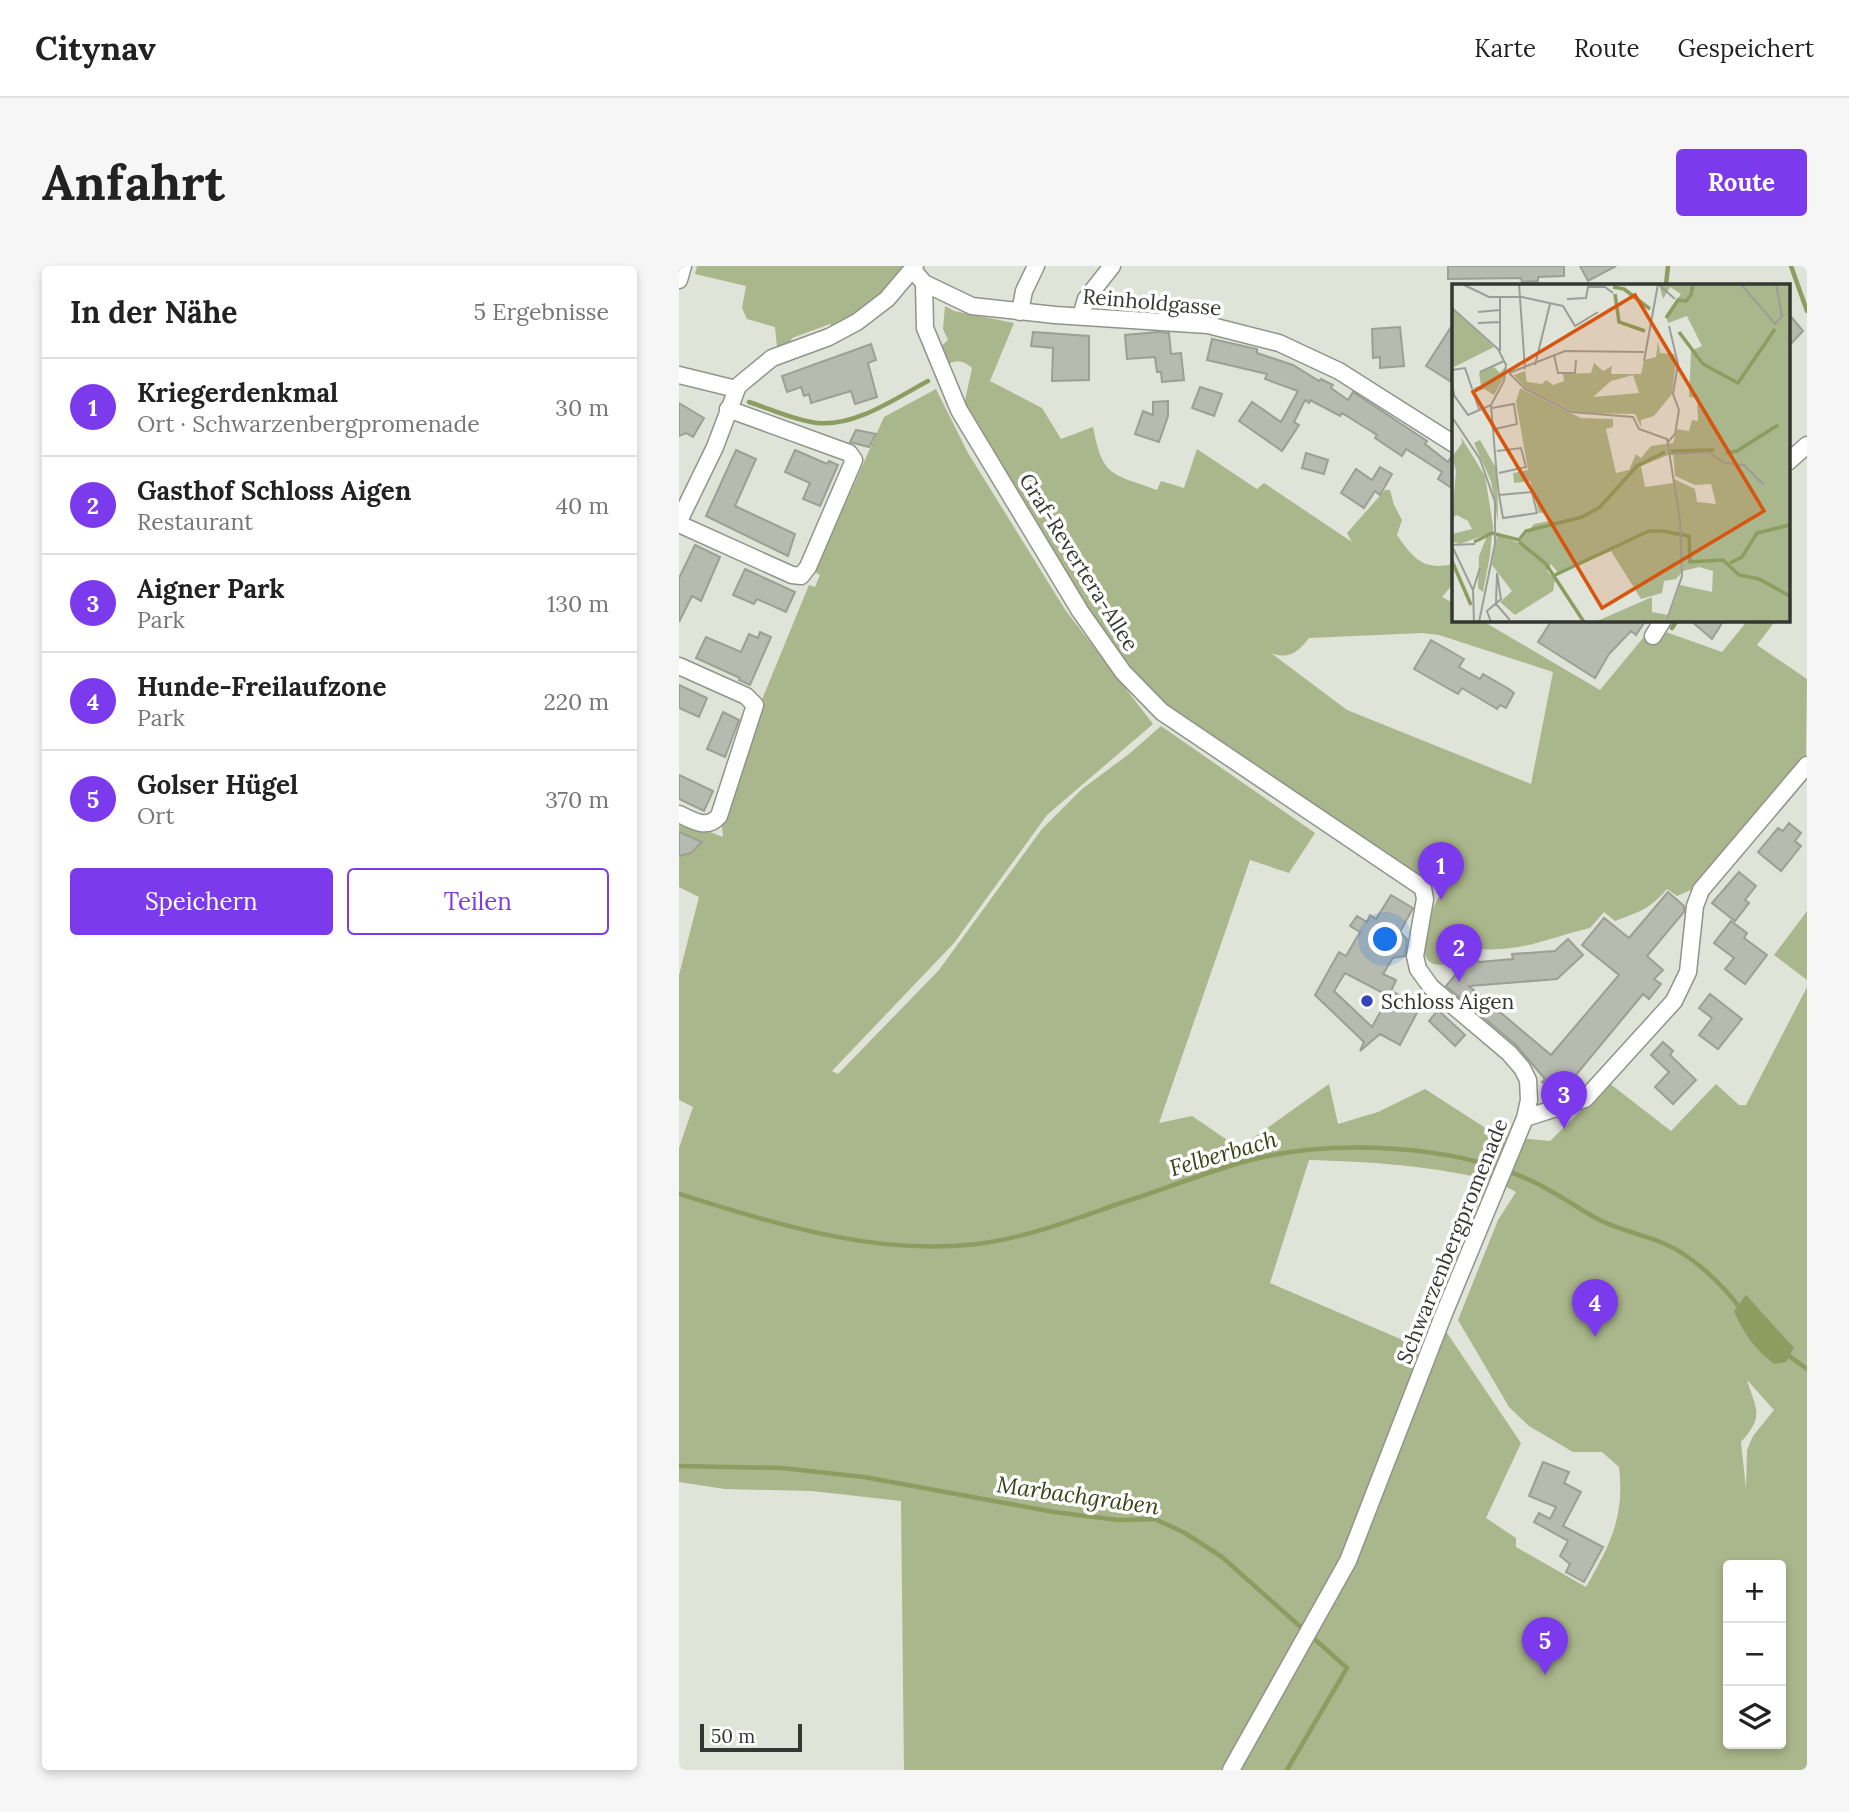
<!DOCTYPE html>
<html lang="de">
<head>
<meta charset="utf-8">
<style>
	body { margin:0; font-family:Lora,serif; background:#f6f6f6; color:#222 }
	.controls { position:absolute; right:21px; bottom:21px; display:grid; overflow:hidden; border-radius:7px; box-shadow:0 4px 10px #0003 }
	.controls button { width:63px; height:63px; display:grid; place-items:center; padding:0; border:0; border-bottom:2px solid #e0e0e0; background:#fff; color:#222; font:35px sans-serif }
	.scale { position:absolute; left:21px; bottom:18px; width:102px; box-sizing:border-box; padding-left:7px; border:4px solid #353732; border-top:0; font-size:19px; line-height:24px; white-space:nowrap; color:#353732; -webkit-text-stroke:5px #fff; paint-order:stroke }
	.you { position:absolute; left:707px; top:674px; width:24px; height:24px; margin:-18px; border:5px solid #fff; border-radius:50%; background:#1a73e8; box-shadow:0 0 0 10px #1a73e833 }
	.badge { display:grid; place-items:center; width:46px; height:46px; border-radius:50%; background:#7c3aed; color:#fff; font-size:23px; font-weight:700 }
	.pin { position:absolute; translate:-50% -58px; filter:drop-shadow(0 2px 4px #0008) }
	.pin::after { content:''; position:absolute; top:37px; width:24px; height:21px; background:inherit; clip-path:polygon(0 0,100% 0,50% 100%) }
	.list { margin:0; padding:0; list-style:none }
	h2 { display:flex; justify-content:space-between; align-items:center; height:91px; margin:0; padding:0 28px; font-size:30px }
	h2 small { font-size:23px; font-weight:400; color:#767676 }
	.list li { display:grid; grid-template-columns:46px 1fr auto; gap:21px; align-items:center; box-sizing:border-box; height:98px; padding:0 28px; border-top:2px solid #e0e0e0 }
	.list b { display:block; font-size:26px; white-space:nowrap }
	.list p { margin:0; font-size:23px; white-space:nowrap; color:#767676 }
	.list em { font-size:23px; font-style:normal; color:#767676 }
	.actions { display:flex; gap:14px; padding:21px 28px }
	.actions a { flex:1; padding:16px 0; border:2px solid #7c3aed; border-radius:7px; text-align:center; font-size:24px; color:#7c3aed }
	.actions .main { background:#7c3aed; color:#fff }
	.icon { flex:none; width:38px; height:38px; fill:none; stroke:currentColor; stroke-width:2; stroke-linecap:round; stroke-linejoin:round }
	.map { position:relative; flex:none; width:1128px; height:1504px; overflow:hidden; border-radius:7px }
	header { display:flex; align-items:center; gap:42px; box-sizing:border-box; height:98px; padding:0 35px; background:#fff; border-bottom:2px solid #e0e0e0 }
	header strong { font-size:33px }
	nav { display:flex; gap:38px; margin-inline-start:auto; font-size:24px }
	.intro { display:flex; align-items:center; justify-content:space-between; box-sizing:border-box; height:168px; padding:0 42px }
	h1 { margin:0; font-size:49px }
	.button { padding:18px 32px; border-radius:7px; background:#7c3aed; color:#fff; font-size:24px; font-weight:700 }
	main { display:flex; gap:42px; padding:0 42px }
	aside { flex:1; background:#fff; border-radius:7px; box-shadow:0 4px 10px #0003 }
	.map>svg:first-child { display:block }
	.green { fill:#aab68b; fill-rule:evenodd }
	.water { fill:#8d9c61 }
	.lines { fill:none; stroke-linecap:round; stroke-linejoin:round }
	.stream { stroke:#8d9c61; stroke-width:4.5 }
	.building { fill:#b7baaf; stroke:#9c9f94; stroke-width:2 }
	.street-casing { stroke:#91948a; stroke-width:19 }
	.street { stroke:#fff; stroke-width:16 }
	.poi-dot { fill:#3446b8; stroke:#fff; stroke-width:2.5 }
	.labels { text-anchor:middle; dominant-baseline:central; stroke-width:7; stroke-linejoin:round; paint-order:stroke }
	.street-label { font-size:21px; fill:#353732; stroke:#fff }
	.poi-label { font-size:21px; fill:#353732; stroke:#fff; text-anchor:start }
	.water-label { font-size:23px; font-style:italic; fill:#384215; stroke:#fff }
	.inset-river { fill:none; stroke:#8d9c61; stroke-width:3.5 }
	.inset-road { fill:none; stroke:#9c9e96; stroke-width:2 }
	.view { fill:#d65610; fill-opacity:0.15; stroke:#d65610; stroke-width:3.5 }
	.inset-edge { fill:none; stroke:#353732; stroke-width:3.5 }
</style>
</head>
<body>
<header>
<strong>Citynav</strong>
<nav><a>Karte</a><a>Route</a><a>Gespeichert</a></nav>
</header>
<div class="intro"><h1>Anfahrt</h1><a class="button">Route</a></div>
<main>
<aside>
<h2>In der Nähe<small>5 Ergebnisse</small></h2>
<ul class="list">
<li><span class="badge">1</span><div><b>Kriegerdenkmal</b><p>Ort · Schwarzenbergpromenade</p></div><em>30 m</em></li>
<li><span class="badge">2</span><div><b>Gasthof Schloss Aigen</b><p>Restaurant</p></div><em>40 m</em></li>
<li><span class="badge">3</span><div><b>Aigner Park</b><p>Park</p></div><em>130 m</em></li>
<li><span class="badge">4</span><div><b>Hunde-Freilaufzone</b><p>Park</p></div><em>220 m</em></li>
<li><span class="badge">5</span><div><b>Golser Hügel</b><p>Ort</p></div><em>370 m</em></li>
</ul>
<div class="actions"><a class="main">Speichern</a><a>Teilen</a></div>
</aside>
<div class="map">
<svg width="1128" height="1504" viewBox="0 0 1128 1504">
	<rect width="100%" height="100%" fill="#e0e3d8"/>
	<!-- green -->
	<path class="green" d="M18 0H232L224 11 155 66 151 58 113 72 108 82 98 81 96 61 68 53 63 42 67 20 16 8Z
		M266 40 275 45 335 57 311 115 363 142 382 173 414 161C424 212 432 207 478 224L482 215 505 222 518 183 578 223 585 217 673 276 668 267 706 224H711L715 239 723 254 718 269C734 292 744 305 774 298V318L763 331 774 337 775 354H802L921 424 973 361 1043 386 1069 354H1097L1078 379 1128 413 1127 490 1014 623 998 630 988 623C971 643 960 646 936 655L925 646 911 662C871 671 846 686 800 683L795 682 799 668 777 660 769 680 775 683 768 698C724 707 754 637 765 622L762 613 742 615 496 447 468 425 431 380 285 139 293 102C284 94 278 93 267 99L259 83 269 74 264 63ZM743 367 760 369 874 406 852 518 668 444 592 387C610 394 619 386 630 372Z
		M257 123 289 187 387 345 474 458 368 549 275 677 153 805 159 808 260 704 363 563 403 523 450 488 482 460 636 567 610 607 571 594 480 857 513 850 560 882 650 818 659 858 699 846 746 823 819 870 871 875 930 817 992 865 1037 818 1060 839H1067L1128 721V1504H225L222 1235 133 1225 46 1223 0 1216V882L14 841 0 834V709L20 631 0 621V554L44 571 43 561 79 458 84 431 130 319 136 321 141 309 136 306 205 151ZM630 894C680 895 797 901 837 926L819 954 779 1054 830 1141 850 1160 894 1186H923L940 1201C946 1251 931 1279 907 1321L837 1281V1272L807 1252 842 1177 766 1064 675 1300 747 1084 591 1017ZM1068 1114 1095 1144 1074 1170 1068 1184 1067 1223 1062 1176C1086 1149 1077 1144 1068 1114ZM1049 1299H1102V1478H1049Z
		M1128 645V714L1095 689Z"/>
	<!-- water -->
	<path class="water" d="M1067 1029 1115 1082 1107 1096 1095 1098C1075 1082 1065 1068 1055 1045Z"/>
	<g class="lines">
		<!-- stream -->
		<path class="stream" d="M1112 0 1128 45
			M987 19 989 0
			M70 136C92 143 114 154 138 157 176 161 217 132 249 115
			M993 362 998 354
			M0 928C99 958 194 990 298 978 348 972 398 952 445 936 486 923 527 906 568 895 652 872 778 878 857 917 877 927 896 940 915 951 936 963 962 968 984 977 1013 989 1042 1017 1061 1042
			M1106 1087 1128 1103
			M0 1200 103 1202 185 1211 375 1246 439 1254 476 1253 506 1267 543 1291 625 1364
			M608 1504 668 1402 632 1370"/>
	</g>
	<!-- building -->
	<path class="building" d="M769 0H885V10L859 11V15L843 16 842 12 769 13Z
		M901 0H937L909 15Z
		M1109 47 1124 65 1109 81Z
		M774 58V117L747 100Z
		M721 61 725 100 701 102V91L694 92 693 63Z
		M354 66 410 70V114L373 115 374 82 352 80Z
		M479 66 490 67 492 88 502 87 505 114 483 116 482 106H478L476 91 448 93 446 69Z
		M533 73 578 83V87L614 99 640 115 642 113 654 119 652 122 669 134 674 126 748 175 746 178 769 196 774 188V223L759 213 763 206 727 183 723 190 696 172 698 169 663 147 661 150 631 134 630 137 626 134 615 156 620 159 603 185 560 155 573 136 602 156 619 125 586 113 588 108 528 94Z
		M192 78 197 94 189 97 198 131 176 138 172 125 132 137 130 128 125 130 122 121 108 126 103 110Z
		M521 121 543 128 535 150 513 142Z
		M489 135V150L480 176 456 168 464 145 474 149V136Z
		M0 137 25 152 14 171 7 167 0 170Z
		M177 164 197 168 190 181 171 176Z
		M57 184 77 193 56 240 116 268 109 290 27 250Z
		M116 184 148 198 150 195 159 199 141 240 124 233 131 217 106 206Z
		M627 187 649 194 645 208 623 202Z
		M701 201 713 208 701 229 696 225 685 242 662 227 677 203 693 214Z
		M16 279 41 291 22 335 13 330 0 356V312Z
		M66 303 116 326 107 346 78 333 75 338 54 329Z
		M873 354H967L957 369 952 365 930 388 916 412 859 376Z
		M1011 354H1045L1033 373Z
		M81 366 92 371 71 419 60 414 61 412 17 392 27 371 62 386 70 368 79 372Z
		M752 374 785 393 780 401 801 413 804 408 830 423 835 427 827 442 821 439 818 443 783 422 779 428 735 403Z
		M0 419 28 432 20 451 0 442Z
		M44 446 60 454 46 491 28 483Z
		M0 509 34 525 25 545 0 533Z
		M1110 557 1122 567 1116 575 1122 580 1102 605 1079 586 1099 562 1104 565Z
		M0 566 23 576 12 587 0 590Z
		M1060 606 1077 620 1066 634 1070 637 1056 655 1033 637Z
		M989 626 1005 640V646L968 690 984 704 975 713 982 718 970 733 964 728 882 827 863 816 866 813 837 779 767 720 779 706 770 700 777 684 800 696 834 693 833 688 876 685 889 673 904 689 878 713 790 720 872 789 940 709 903 679 925 652 950 672Z
		M712 629 734 642 721 666 728 673 726 690 714 692 704 708 717 714 710 730 666 707 655 725 693 761 713 725 741 741 721 779 701 768 681 785 685 776 636 729 660 686 667 690 681 666 671 660 678 650 688 656 691 649 697 653Z
		M1052 655 1068 667 1065 672 1088 689 1066 718 1046 703 1055 692 1035 677Z
		M1031 728 1063 753 1039 783 1020 769 1033 752 1020 742Z
		M759 744 786 769 776 780 750 755Z
		M984 776 994 785 991 789 1017 814 994 838 976 821 990 806 972 789Z
		M864 1196 890 1206 885 1217 902 1226 884 1260 924 1281 905 1316 887 1306 891 1298 881 1290 889 1275 855 1256 860 1247 871 1253 877 1241 850 1230Z"/>
	<g class="lines">
		<!-- street casing -->
		<g class="street-casing">
			<path id="street" d="M234 4 245 17 293 40 376 49 529 59 600 77 660 105 775 178
				M0 14 4 0
				M245 17 246 62 280 144 401 345 444 406 483 446 744 622 746 633 736 690 739 703 752 721 830 787 843 802 849 814 850 834 846 852 764 1050 669 1295 552 1504
				M341 46 345 25 357 0
				M402 50 407 33 433 0
				M0 109 57 123
				M1109 196 1128 179
				M0 255 36 181 59 120 93 92 150 71 178 56 208 33 236 0
				M0 258 113 309 122 310 129 301 175 194 170 187 49 143
				M974 370 984 354
				M0 400 67 430 76 439 40 550C28 564 15 555 0 548
				M846 852 906 833 995 735 1009 706 1016 640 1022 624 1128 499"/>
		</g>
		<!-- street -->
		<use href="#street" class="street"/>
	</g>
	<!-- markers -->
	<circle class="poi-dot" cx="688" cy="735" r="7"/>
	<g class="labels">
		<!-- street labels -->
		<g class="street-label">
			<text transform="translate(473 36) rotate(5)">Reinholdgasse</text>
			<text transform="translate(400 296) rotate(58)">Graf-Revertera-Allee</text>
			<text transform="translate(773 975) rotate(-68)">Schwarzenbergpromenade</text>
		</g>
		<!-- poi labels -->
		<g class="poi-label">
			<text x="702" y="735">Schloss Aigen</text>
		</g>
		<!-- water labels -->
		<g class="water-label">
			<text transform="translate(544 887) rotate(-16)">Felberbach</text>
			<text transform="translate(399 1229) rotate(8)">Marbachgraben</text>
		</g>
	</g>
	<!-- overview -->
	<g transform="translate(773 18)">
		<rect width="338" height="338" fill="#e0e3d8"/>
		<path d="M207 0H338V338H215L228 301 260 308 261 287 247 283 231 287 224 295 212 297 210 309 189 315 159 267 107 290 99 280 95 287 103 296 101 307 63 331 48 318 60 307 40 281 45 251 67 259 82 240 97 237 95 228 87 229 78 197 62 199 61 189 76 186 64 118 68 104 129 134 161 135V143L154 145 164 189 177 186 184 170 189 174 199 162 221 159 225 145 237 147 240 136 246 137 245 114 237 113 239 67 250 62 235 32 216 39 214 31 229 10 218 3 211 15ZM221 169 223 192 243 201 259 200 264 220 245 218 243 205 222 195 221 199 193 203 189 182ZM0 25 42 63 0 84ZM206 57 208 69 222 70 224 77 220 110 202 132 189 136V143L183 130 124 129 73 104 62 91 73 87 75 98 90 100 94 96 101 101 112 97 111 90 139 89 142 79 151 87 160 82 159 90H189L192 76 204 73ZM181 91 187 109 141 113 159 97ZM42 83 48 89 53 83 54 90 42 111 32 105 23 108 22 104 29 101 27 89ZM9 153 33 192 41 242V248L8 260 1 258 0 250 20 245 16 237 5 231 0 234 4 187 0 173 10 159ZM28 156 45 186 46 239 39 197 22 159ZM40 250 38 271 31 308 26 304 27 272 35 252ZM200 313V328L216 331 212 338H143Z" fill="#aab68b" fill-rule="evenodd"/>
		<path class="inset-river" d="M161 3 172 5 198 25M163 10 167 38 193 47M214 34 226 16 234 17 239 11 241 0M227 48 251 80 286 99 323 45M219 167 262 166M274 169 285 167 326 141M22 258 40 249 67 256 74 247 130 233 148 223 185 182 213 168M67 258 94 280 132 338M0 277 19 321M278 279 290 273 305 249 338 241M103 291 197 247H210L237 252 238 278 271 276 287 291 307 295 338 312"/>
		<path class="inset-road" d="M10 0 37 13H70L111 22M67 0 73 85M206 0 223 15M289 0 323 40 330 32 324 0M48 14V67M115 15 134 14 136 3H153L161 9M111 22 123 42 146 28M0 24 46 65 54 81 52 97 39 121 45 194 47 211 51 234 85 229 80 208 47 211M26 28 48 26M26 39 48 38M102 71 106 89H123L124 76M192 77 206 0M83 81 98 20M0 86 13 84 27 125M28 88 52 77M57 89 73 105 119 128 181 133 187 145 215 155 228 236 230 292 214 338M57 89 113 67 192 68M0 98 2 111 16 131 39 121M40 124 62 120 65 140 43 145M0 133 28 175 43 218V260L27 338M216 158 223 150 227 126 221 110 226 80 217 42M45 167 69 164 74 183 47 189M217 170 256 168 273 179 292 181 312 201M0 261 23 260M0 262 21 306 22 338M21 306 28 284M44 320 58 336M39 338 35 327 49 315 45 289 44 319"/>
		<path class="view" d="M183 11 312 227 150 324 21 108Z"/>
		<rect width="338" height="338" class="inset-edge"/>
	</g>
</svg>
<div class="controls">
<button>+</button>
<button>−</button>
<button><svg class="icon" aria-label="layers" viewBox="0 0 24 24"><path d="M12 4l9 5-9 5-9-5zM3 14l9 5 9-5"/></svg></button>
</div>
<div class="scale">50 m</div>
<div class="you"></div>
<div class="pin badge" style="left:762px;top:634px">1</div>
<div class="pin badge" style="left:780px;top:716px">2</div>
<div class="pin badge" style="left:885px;top:863px">3</div>
<div class="pin badge" style="left:916px;top:1071px">4</div>
<div class="pin badge" style="left:866px;top:1409px">5</div>
</div>
</main>
</body>
</html>
